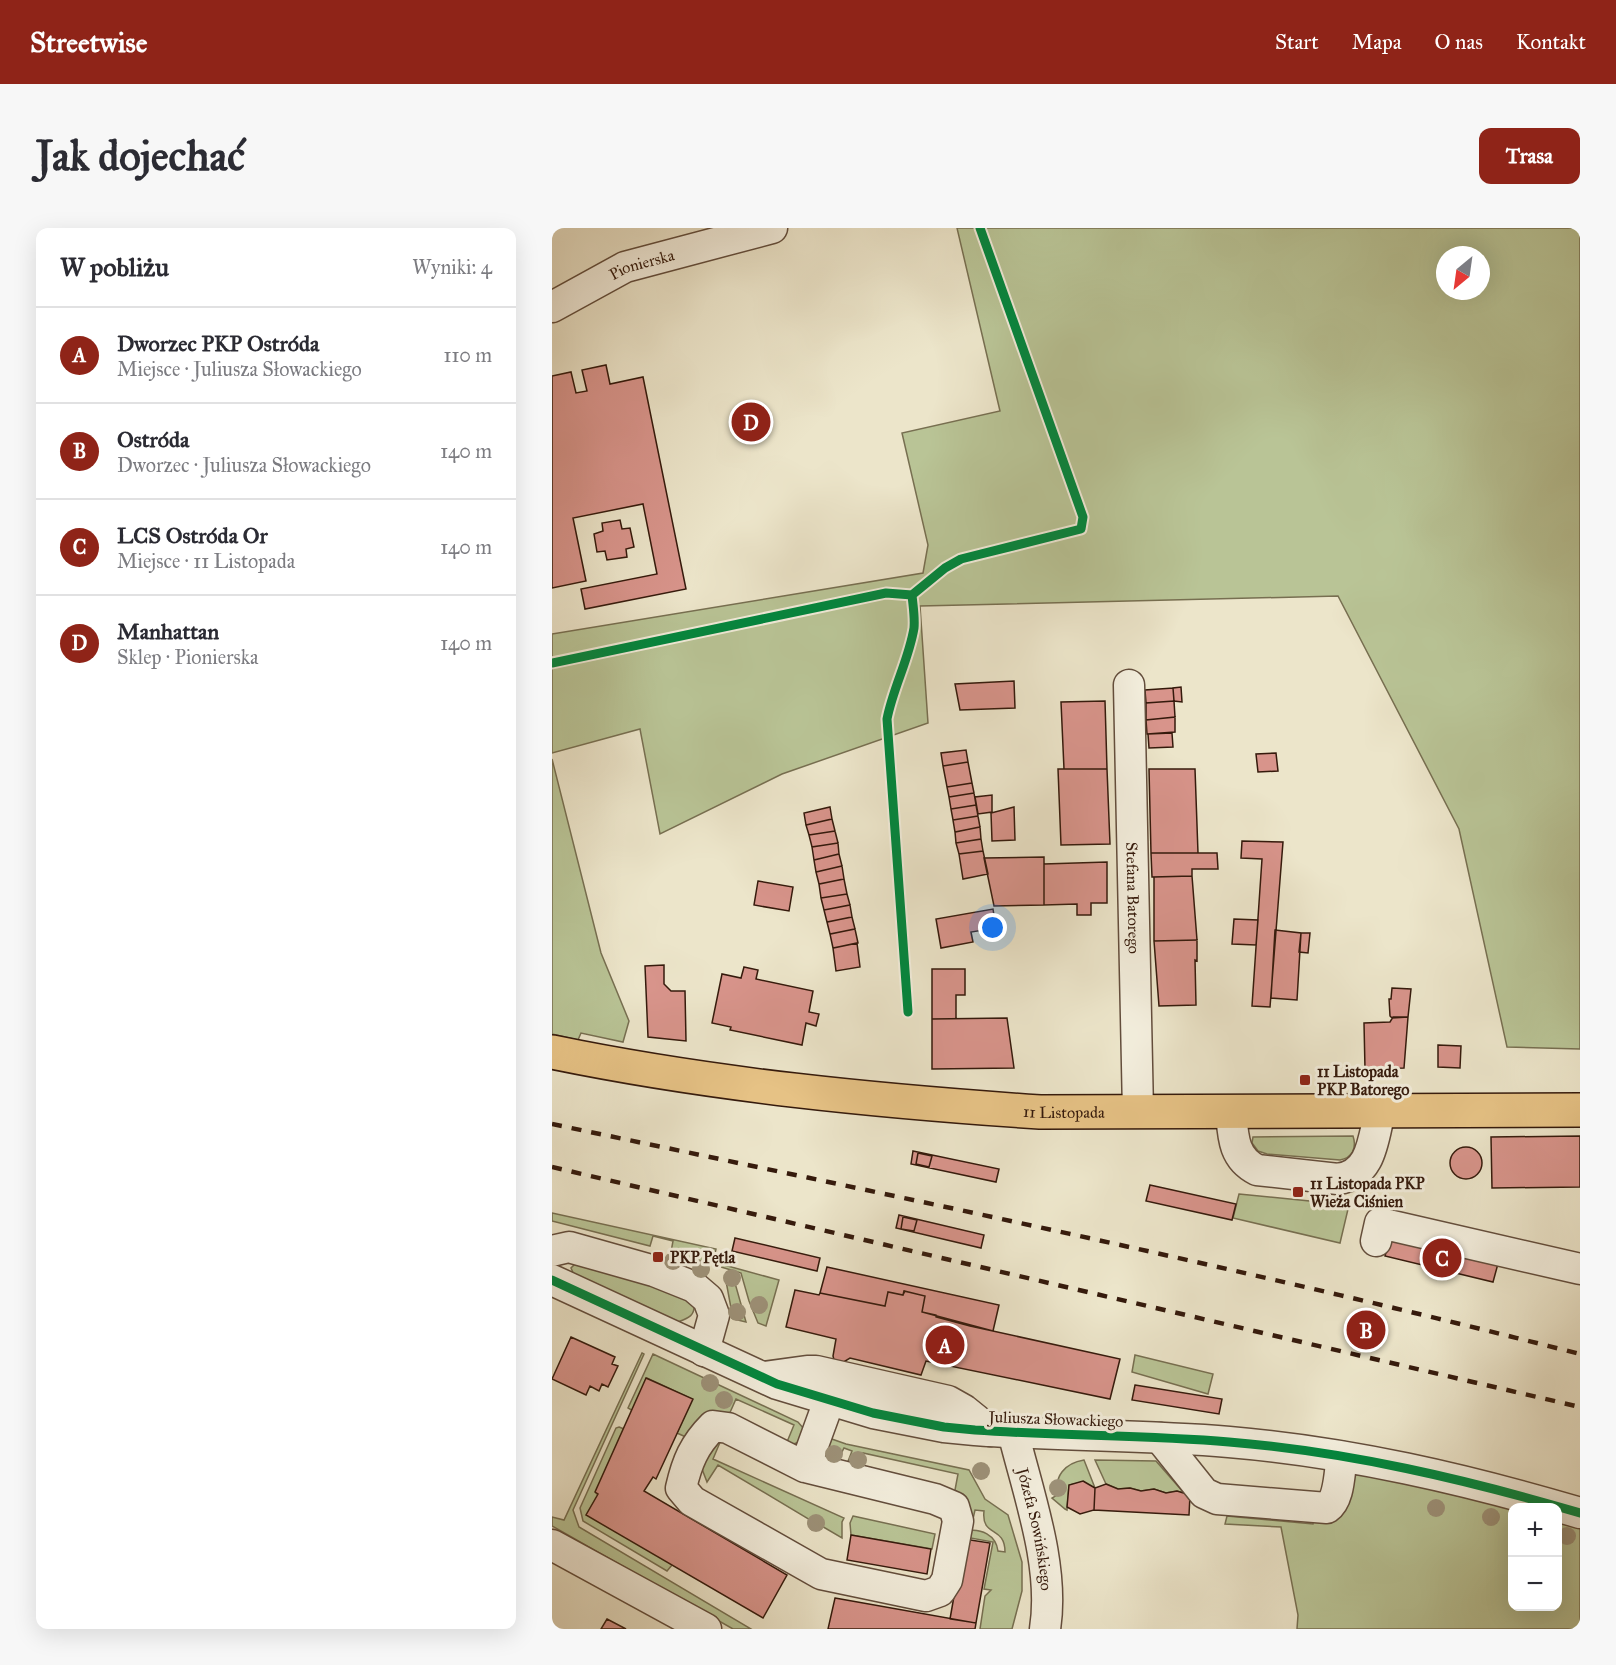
<!DOCTYPE html>
<html lang="pl">
<head>
<meta charset="utf-8">
<style>
	body { margin:0; font-family:"IM FELL Great Primer",serif; background:#f7f7f7; color:#2b2b33 }
	.controls { position:absolute; right:18px; bottom:18px; display:grid; overflow:hidden; border-radius:12px; box-shadow:0 6px 24px #0002 }
	.controls button { width:54px; height:54px; display:grid; place-items:center; padding:0; border:0; border-bottom:2px solid #e1e1e2; background:#fff; color:#2b2b33; font:30px sans-serif }
	.compass { position:absolute; left:884px; top:18px; width:54px; height:54px; border-radius:50%; background:#fff; box-shadow:0 6px 24px #0002; rotate:209deg }
	.you { position:absolute; left:441px; top:700px; width:21px; height:21px; margin:-15px; border:4px solid #fff; border-radius:50%; background:#1a73e8; box-shadow:0 0 0 9px #1a73e833 }
	.badge { display:grid; place-items:center; width:39px; height:39px; border-radius:50%; background:#8f2418; color:#fff; font-size:20px; font-weight:700 }
	.pin { position:absolute; translate:-50% -50%; border:3px solid #fff; box-shadow:0 2px 6px #0006 }
	.list { margin:0; padding:0; list-style:none }
	h2 { display:flex; justify-content:space-between; align-items:center; height:78px; margin:0; padding:0 24px; font-size:26px }
	h2 small { font-size:20px; font-weight:400; color:#7c7c81 }
	.list li { display:grid; grid-template-columns:39px 1fr auto; gap:18px; align-items:center; box-sizing:border-box; height:96px; padding:0 24px; border-top:2px solid #e1e1e2 }
	.list b { display:block; font-size:22px; white-space:nowrap }
	.list p { margin:0; font-size:20px; white-space:nowrap; color:#7c7c81 }
	.list em { font-size:20px; font-style:normal; color:#7c7c81 }
	.map { position:relative; flex:none; width:1028px; height:1401px; overflow:hidden; border-radius:12px }
	header { display:flex; align-items:center; gap:36px; box-sizing:border-box; height:84px; padding:0 30px; background:#8f2418; color:#fff }
	header strong { font-size:28px }
	nav { display:flex; gap:33px; margin-inline-start:auto; font-size:21px }
	.intro { display:flex; align-items:center; justify-content:space-between; box-sizing:border-box; height:144px; padding:0 36px }
	h1 { margin:0; font-size:42px }
	.button { padding:15px 27px; border-radius:12px; background:#8f2418; color:#fff; font-size:21px; font-weight:700 }
	main { display:flex; gap:36px; padding:0 36px }
	aside { flex:1; background:#fff; border-radius:12px; box-shadow:0 6px 24px #0002 }
	.map>svg:first-child { display:block }
	.green { fill:#b9c496; stroke:#776f51; stroke-width:1.5; fill-rule:evenodd }
	.building { fill:#d8948b; stroke:#351a0c; stroke-width:1.5 }
	.lines { fill:none; stroke-linecap:round; stroke-linejoin:round }
	.minor-casing { stroke:#634d3c; stroke-width:33 }
	.major-casing { stroke:#351a0c; stroke-width:36 }
	.minor { stroke:#f3eedd; stroke-width:30 }
	.major { stroke:#e6c285; stroke-width:33 }
	.rail { stroke:#351a0c; stroke-width:4.5; stroke-dasharray:10 10; stroke-linecap:butt }
	.cycleway-casing { stroke:#f3eedd; stroke-width:13 }
	.cycleway { stroke:#00873e; stroke-width:9 }
	.tree { fill:#9d9178 }
	.poi-dot { fill:#8f2418; stroke:#f3eedd; stroke-width:2 }
	.labels { text-anchor:middle; dominant-baseline:central; stroke-width:6; stroke-linejoin:round; paint-order:stroke }
	.street-label { font-size:16px; fill:#351a0c; stroke:#f3eedd }
	.poi-label { font-size:16px; font-weight:bold; fill:#351a0c; stroke:#f3eedd; text-anchor:start }
</style>
</head>
<body>
<header>
<strong>Streetwise</strong>
<nav><a>Start</a><a>Mapa</a><a>O nas</a><a>Kontakt</a></nav>
</header>
<div class="intro"><h1>Jak dojechać</h1><a class="button">Trasa</a></div>
<main>
<aside>
<h2>W pobliżu<small>Wyniki: 4</small></h2>
<ul class="list">
<li><span class="badge">A</span><div><b>Dworzec PKP Ostróda</b><p>Miejsce · Juliusza Słowackiego</p></div><em>110 m</em></li>
<li><span class="badge">B</span><div><b>Ostróda</b><p>Dworzec · Juliusza Słowackiego</p></div><em>140 m</em></li>
<li><span class="badge">C</span><div><b>LCS Ostróda Or</b><p>Miejsce · 11 Listopada</p></div><em>140 m</em></li>
<li><span class="badge">D</span><div><b>Manhattan</b><p>Sklep · Pionierska</p></div><em>140 m</em></li>
</ul>
</aside>
<div class="map">
<svg width="1028" height="1401" viewBox="0 0 1028 1401">
	<rect width="100%" height="100%" fill="#ece5ca"/>
	<filter id="stains"><feTurbulence type="fractalNoise" baseFrequency=".00333" numOctaves="4"/><feColorMatrix values="0 0 0 0 .2 0 0 0 0 .09 0 0 0 0 .02 0 0 0 .5 -.17"/></filter>
	<radialGradient id="worn" r=".72"><stop offset=".6" stop-color="#630" stop-opacity="0"/><stop offset="1" stop-color="#630" stop-opacity=".3"/></radialGradient>
	<!-- green -->
	<path class="green" d="M405 0H1028V821L955 819 907 601 786 368 368 378 376 495 230 546 108 606 88 501 0 525V406L371 345 376 317 350 205 448 183ZM893 27H929V63H893Z
		M0 531 49 725 77 793 71 814 29 805 26 812 0 806Z
		M801 908C805 920 800 930 788 932L715 926 706 923 700 915 701 909Z
		M687 966 797 977 788 1015 681 990Z
		M0 985 164 1021 161 1034 227 1052 214 1098 206 1095 197 1073 189 1045 119 1024 121 1013 101 1008 98 1018 0 993Z
		M23 1036 122 1063 142 1077C143 1088 136 1090 126 1094L22 1047 19 1040Z
		M177 1046 181 1048 194 1094 181 1091 174 1053Z
		M90 1125 92 1126 21 1282 27 1299 199 1401H181L0 1298V1289L12 1292Z
		M101 1126 246 1194 252 1201 247 1214 239 1217 235 1214 242 1197 184 1171 176 1189 152 1187 142 1196 136 1210 125 1205 140 1171 95 1150 81 1183 76 1180Z
		M583 1127 661 1146 656 1166 580 1144Z
		M67 1199 72 1201 44 1265 120 1337 115 1343 31 1293 28 1280 64 1200Z
		M277 1210 294 1216 417 1242 433 1271 456 1287 470 1334V1363L460 1401H428L433 1368 439 1362 432 1361 441 1314 413 1309 414 1303C429 1300 444 1307 446 1323L453 1324C453 1297 429 1310 432 1283L423 1282 421 1291 417 1289 412 1269 403 1262 406 1246 311 1225 307 1239 295 1236 300 1223 292 1220 284 1236 275 1231 274 1225Z
		M169 1212 161 1231 292 1290 290 1294V1310L268 1297 263 1302H260L258 1299 260 1293 166 1237 155 1254 150 1241 157 1220Z
		M532 1232 543 1260 531 1254 517 1257 515 1282 513 1281 500 1270 507 1266C501 1249 513 1235 532 1232Z
		M543 1232 604 1233 632 1265 625 1263 614 1265 602 1261 589 1263 578 1260 566 1261 554 1256Z
		M812 1246 845 1252 960 1280V1378H1005L1006 1293 1028 1299V1401H745L746 1387 729 1299 673 1296 675 1288 761 1296 762 1288 797 1252 803 1247Z
		M301 1288 383 1306 380 1321 299 1307 298 1295Z"/>
	<!-- building -->
	<path class="building" d="M54 137 58 156 91 149 134 361 33 381 29 361 105 346 91 276 21 290 34 353 0 360V148L19 144 24 165 35 163 30 142Z
		M68 292 70 301 78 300 82 319 74 321 75 329 55 332 53 323 45 324 42 306 51 303 50 295Z
		M462 453 463 480 408 482 403 456Z
		M629 459 630 474 622 473 621 460Z
		M621 460 622 473 594 475 593 462Z
		M553 473 555 541H512L509 474Z
		M622 473 623 489 594 492V475Z
		M623 489V504L595 506 594 492Z
		M620 505 621 519 597 520 596 506Z
		M414 522 416 534 391 538 389 525Z
		M724 525 726 543 706 544 704 526Z
		M416 534 420 555 395 559 391 538Z
		M506 541H555L558 616 509 617Z
		M597 541H643L646 625H599Z
		M420 555 422 565 397 569 395 559Z
		M422 565 424 577 399 581 397 569Z
		M440 567V584L426 586 423 569Z
		M424 577 426 588 401 592 399 581Z
		M278 579 280 591 254 597 252 585Z
		M462 579 463 612 440 613 439 585Z
		M426 588 428 599 403 604 401 592Z
		M280 591 283 603 257 607 254 597Z
		M428 599 429 611 404 615 403 604Z
		M283 603 286 615 260 619 257 607Z
		M429 611 431 623 407 626 404 615Z
		M690 613 731 614 718 779 700 778 710 631 689 630Z
		M286 615 287 626 262 632 260 619Z
		M431 623 436 646 411 651 407 626Z
		M599 625H665L666 641H640V648L600 649Z
		M287 626 290 638 264 644 262 632Z
		M492 629V677L442 678 432 630Z
		M555 634V675H539V687H525V676L492 677V636Z
		M290 638 292 651 267 656 264 644Z
		M640 648 645 712 602 713V649Z
		M292 651 295 666 269 670 267 656Z
		M206 653 241 659 237 683 202 677Z
		M295 666 298 677 272 682 269 670Z
		M298 677 300 689 275 694 272 682Z
		M441 681 444 700 419 704 421 714 389 720 384 691Z
		M300 689 303 701 278 706 275 694Z
		M682 691 706 692 704 717 680 716Z
		M303 701 306 715 281 720 278 706Z
		M723 702 749 705 745 772 719 770Z
		M749 705H758L756 725 747 724Z
		M645 712V733L643 732 644 777 607 778 602 713Z
		M305 715 308 739 284 743 281 720Z
		M112 737V756L119 763H133L134 813 96 809 93 738Z
		M192 739 206 742 204 751 261 763 257 784 267 786 264 798 254 795 250 817 178 802 179 799 160 795 170 746 189 750Z
		M380 741H413V767H404V791H380Z
		M840 760 859 761 856 789 840 790 838 788 837 771H839Z
		M841 789H856L852 840 813 841 812 795 838 794Z
		M455 790 462 840 380 841V791Z
		M886 817 909 818 908 840 886 839Z
		M1028 908V959L940 960 939 909Z
		M898 935a16 16 0 1 1 32 0a16 16 0 1 1-32 0Z
		M361 923 447 941 444 954 359 936Z
		M366 925 380 928 377 939 364 936Z
		M598 957 684 976 680 992 594 973Z
		M347 987 432 1007 429 1020 344 1000Z
		M351 989 365 992 362 1003 349 1001Z
		M839 1005 947 1032 941 1054 833 1028Z
		M183 1010 268 1030 265 1043 180 1023Z
		M275 1039 447 1077 441 1103 370 1084 373 1068 353 1063 351 1067 336 1064 333 1078 268 1065Z
		M243 1062 267 1067 268 1065 333 1078 336 1064 351 1067 352 1063 373 1068 370 1084 384 1087V1089L418 1098 568 1131 558 1171 374 1133 369 1147 298 1130 290 1135 282 1132 281 1128 284 1111 234 1099Z
		M19 1109 63 1129 60 1136 66 1138 56 1159 50 1156 47 1163 38 1158 34 1167 0 1151Z
		M94 1150 141 1171 104 1251 101 1249 92 1263 235 1347 211 1390 34 1287 46 1266 43 1264Z
		M583 1157 670 1171 667 1186 580 1172Z
		M531 1253 543 1260 542 1282 528 1286 515 1279 517 1257Z
		M554 1256 566 1261 578 1260 589 1263 602 1261 614 1265 625 1263 638 1267 637 1287 542 1282 543 1260Z
		M299 1307 379 1321 375 1346 295 1332Z
		M412 1311 438 1315 424 1395 398 1391Z
		M283 1370 424 1395 423 1401H276Z
		M55 1391 74 1401H49Z"/>
	<g class="lines">
		<!-- minor casing -->
		<g class="minor-casing">
			<g id="minor">
				<path id="s1" d="M0 79 73 39 220 0"/>
				<path id="s2" d="M577 457 586 884"/>
				<path d="M679 884C681 908 681 930 705 942L786 951C820 947 821 911 828 883"/>
				<path d="M824 1013 828 995 1028 1041"/>
				<path d="M0 1023 17 1019 102 1043 142 1059 156 1071 162 1087 152 1123"/>
				<path d="M0 1052 225 1156 321 1185 392 1199 423 1202C508 1208 593 1207 677 1214 797 1224 913 1251 1028 1285"/>
				<path d="M212 1149 255 1143H264L396 1173 412 1182 438 1203"/>
				<path id="s3" d="M461 1204C476 1265 503 1338 493 1401"/>
				<path d="M608 1210 652 1265 665 1271 775 1280C788 1271 787 1244 790 1229"/>
				<path d="M253 1239 383 1271 402 1279 406 1293 395 1352 388 1363 374 1368 269 1346 140 1273 129 1260C135 1234 142 1217 161 1198L176 1200 253 1239 277 1173"/>
				<path d="M0 1317 154 1401"/>
			</g>
		</g>
		<!-- major casing -->
		<g class="major-casing">
			<g id="major">
				<path id="s4" d="M0 824C160 857 325 873 488 884L1028 882"/>
			</g>
		</g>
		<!-- minor -->
		<use href="#minor" class="minor"/>
		<!-- major -->
		<use href="#major" class="major"/>
		<!-- rail -->
		<path class="rail" d="M0 896C344 968 688 1039 1028 1126
			M0 939 1028 1179"/>
		<!-- cycleway casing -->
		<g class="cycleway-casing">
			<path id="cycleway" d="M0 435 334 365 360 367 393 340 409 331 529 301 531 289 428 0
				M356 784 335 491C341 460 357 431 362 400 363 389 361 378 360 367
				M0 1052 225 1156 321 1185 392 1199 423 1202C508 1208 593 1207 677 1214 797 1224 913 1251 1028 1285"/>
		</g>
		<!-- cycleway -->
		<use href="#cycleway" class="cycleway"/>
	</g>
	<!-- trees -->
	<g class="tree">
		<circle cx="121" cy="1033" r="9"/>
		<circle cx="149" cy="1041" r="9"/>
		<circle cx="180" cy="1050" r="9"/>
		<circle cx="207" cy="1077" r="9"/>
		<circle cx="185" cy="1084" r="9"/>
		<circle cx="158" cy="1155" r="9"/>
		<circle cx="172" cy="1172" r="9"/>
		<circle cx="282" cy="1226" r="9"/>
		<circle cx="306" cy="1232" r="9"/>
		<circle cx="429" cy="1243" r="9"/>
		<circle cx="506" cy="1260" r="9"/>
		<circle cx="884" cy="1280" r="9"/>
		<circle cx="939" cy="1289" r="9"/>
		<circle cx="264" cy="1295" r="9"/>
		<circle cx="1015" cy="1308" r="9"/>
	</g>
	<!-- markers -->
	<g class="poi-dot">
		<rect x="747" y="846" width="12" height="12" rx="3"/>
		<rect x="740" y="958" width="12" height="12" rx="3"/>
		<rect x="100" y="1023" width="12" height="12" rx="3"/>
	</g>
	<g class="labels">
		<!-- street labels -->
		<g class="street-label">
			<text stroke="none"><textPath href="#s1" startOffset="100">Pionierska</textPath></text>
			<text stroke="none"><textPath href="#s2" startOffset="213">Stefana Batorego</textPath></text>
			<text stroke="none"><textPath href="#s4" startOffset="516">11 Listopada</textPath></text>
			<text transform="translate(504 1191) rotate(2)">Juliusza Słowackiego</text>
			<text stroke="none"><textPath href="#s3" startOffset="100">Józefa Sowińskiego</textPath></text>
		</g>
		<!-- poi labels -->
		<g class="poi-label">
			<text x="765" y="843">11 Listopada<tspan x="765" dy="18">PKP Batorego</tspan></text>
			<text x="758" y="955">11 Listopada PKP<tspan x="758" dy="18">Wieża Ciśnien</tspan></text>
			<text x="118" y="1029">PKP Pętla</text>
		</g>
	</g>
	<rect width="100%" height="100%" filter="url(#stains)"/>
	<rect width="100%" height="100%" fill="url(#worn)"/>
</svg>
<div class="controls">
<button>+</button>
<button>−</button>
</div>
<svg class="compass" viewBox="-18 -18 36 36"><path d="M0-13l5 13h-10z" fill="#e53935"/><path d="M0 13l5-13h-10z" fill="#7c7c81"/></svg>
<div class="you"></div>
<div class="pin badge" style="left:393px;top:1117px">A</div>
<div class="pin badge" style="left:814px;top:1102px">B</div>
<div class="pin badge" style="left:890px;top:1030px">C</div>
<div class="pin badge" style="left:199px;top:194px">D</div>
</div>
</main>
</body>
</html>
